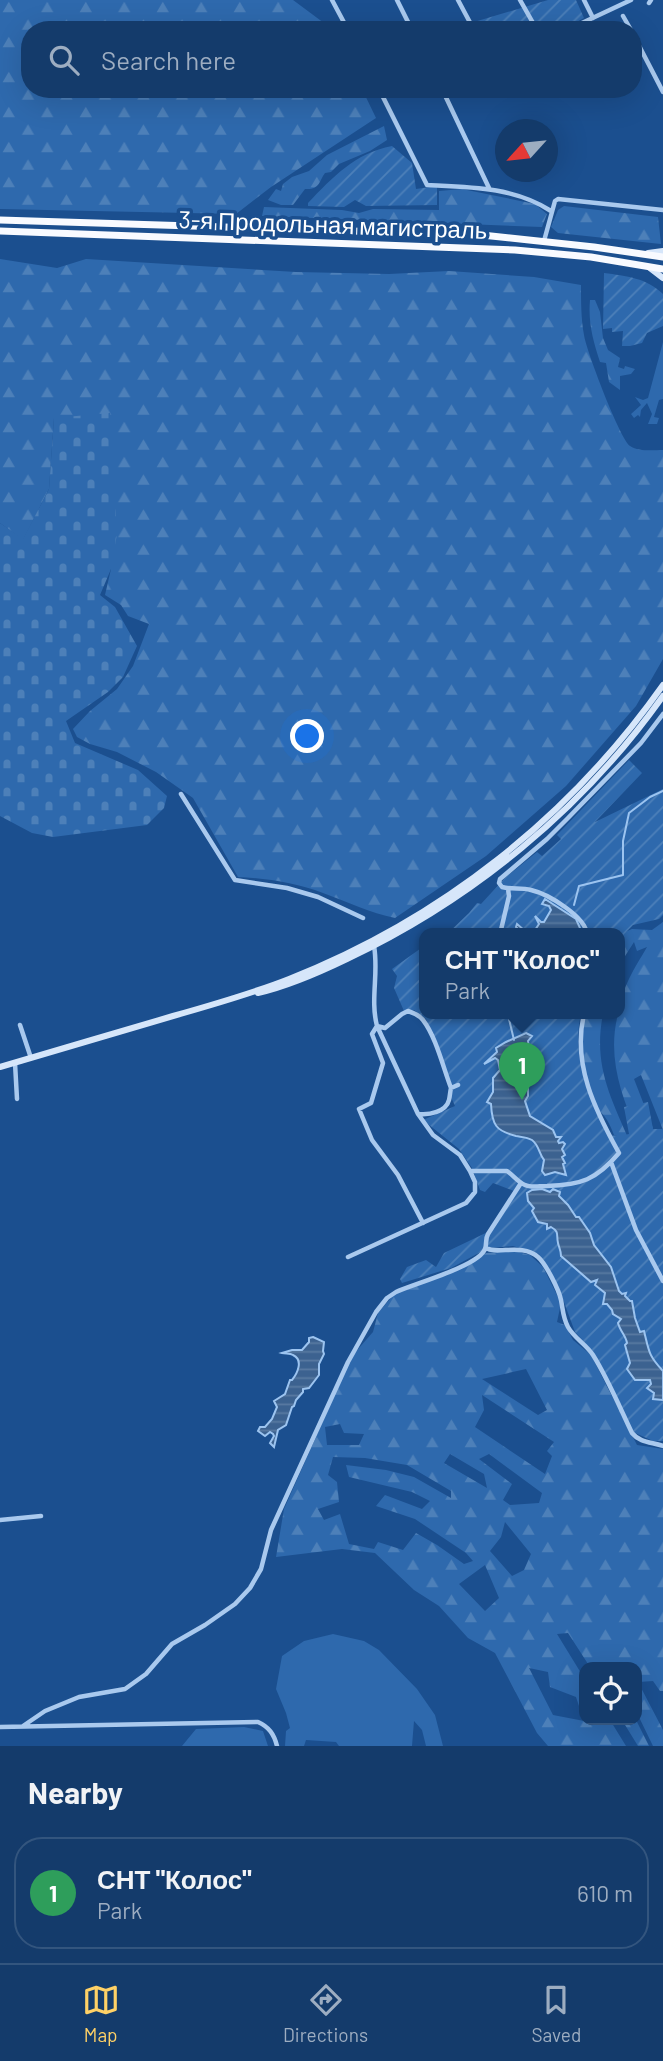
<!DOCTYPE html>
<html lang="en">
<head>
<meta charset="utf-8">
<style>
	body { margin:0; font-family:Barlow,sans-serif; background:#214673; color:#f1f3f6 }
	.controls { position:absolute; right:21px; bottom:21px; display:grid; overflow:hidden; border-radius:14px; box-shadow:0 7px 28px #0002 }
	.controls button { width:63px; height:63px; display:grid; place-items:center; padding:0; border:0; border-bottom:2px solid #33557e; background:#143b6b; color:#f1f3f6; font:35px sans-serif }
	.compass { position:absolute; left:495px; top:119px; width:63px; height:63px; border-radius:50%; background:#143b6b; box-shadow:0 7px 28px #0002; rotate:243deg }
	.you { position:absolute; left:308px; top:737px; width:24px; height:24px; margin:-18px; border:5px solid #fff; border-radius:50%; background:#1a73e8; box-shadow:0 0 0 10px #1a73e833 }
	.badge { display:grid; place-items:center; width:46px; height:46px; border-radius:50%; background:#ffd166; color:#fff; font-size:23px; font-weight:700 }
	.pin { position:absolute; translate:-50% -58px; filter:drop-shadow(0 2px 4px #0008) }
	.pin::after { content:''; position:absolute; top:37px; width:24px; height:21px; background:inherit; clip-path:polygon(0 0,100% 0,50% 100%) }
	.popup { position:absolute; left:419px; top:928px; width:206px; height:91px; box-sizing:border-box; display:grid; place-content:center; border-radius:14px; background:#143b6b; filter:drop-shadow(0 2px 5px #0005); font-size:23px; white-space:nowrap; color:#9dadc1 }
	.popup b { font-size:26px; color:#f1f3f6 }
	.popup::after { content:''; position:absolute; left:50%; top:100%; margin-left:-14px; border:14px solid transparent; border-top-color:#143b6b }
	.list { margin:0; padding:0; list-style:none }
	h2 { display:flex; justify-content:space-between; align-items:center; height:91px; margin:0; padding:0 28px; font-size:30px }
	h2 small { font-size:23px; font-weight:400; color:#9dadc1 }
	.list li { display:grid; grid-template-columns:46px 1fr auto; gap:21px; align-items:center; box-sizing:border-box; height:112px; margin:0 14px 14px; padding:0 14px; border:2px solid #33557e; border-radius:28px }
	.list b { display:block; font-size:26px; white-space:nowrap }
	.list p { margin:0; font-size:23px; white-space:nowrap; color:#9dadc1 }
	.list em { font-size:23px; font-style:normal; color:#9dadc1 }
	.icon { flex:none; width:38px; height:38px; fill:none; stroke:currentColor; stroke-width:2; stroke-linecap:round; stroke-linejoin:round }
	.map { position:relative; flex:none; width:663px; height:1746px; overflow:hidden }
	.search { position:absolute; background:#143b6b; box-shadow:0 7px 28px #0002; left:21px; right:21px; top:21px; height:77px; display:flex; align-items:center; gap:18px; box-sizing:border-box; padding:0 24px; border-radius:28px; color:#9dadc1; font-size:26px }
	.sheet { height:217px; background:#143b6b }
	nav { display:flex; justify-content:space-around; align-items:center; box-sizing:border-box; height:98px; border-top:2px solid #33557e; background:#143b6b; font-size:19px; color:#9dadc1 }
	nav a { display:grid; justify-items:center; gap:4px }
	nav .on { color:#ffd166 }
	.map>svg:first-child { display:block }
	.grass { fill:#2e69ad }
	.forest { fill:url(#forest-firs); fill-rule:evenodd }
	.cemetery { fill:url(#cemetery-stones) }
	.garden { fill:url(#garden-furrows) }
	.water { fill:url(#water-rules); stroke:#9cc4f0; stroke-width:2 }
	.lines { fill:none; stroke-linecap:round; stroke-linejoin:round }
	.stream { stroke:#9cc4f0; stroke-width:2 }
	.minor { stroke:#a9c9ee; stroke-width:4.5 }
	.secondary { stroke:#d6e6fa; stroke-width:6 }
	.trunk { stroke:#f8faff; stroke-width:7 }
	.labels { text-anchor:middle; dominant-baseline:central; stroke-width:7; stroke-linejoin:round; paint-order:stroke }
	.street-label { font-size:24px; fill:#fff; stroke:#1b4f8f }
</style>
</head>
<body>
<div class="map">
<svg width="663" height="1746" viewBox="0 0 663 1746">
	<defs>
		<pattern id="forest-firs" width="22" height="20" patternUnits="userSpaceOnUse" patternTransform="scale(1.75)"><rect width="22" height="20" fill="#2e69ad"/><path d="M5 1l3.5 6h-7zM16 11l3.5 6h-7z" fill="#4d80b9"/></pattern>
		<pattern id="cemetery-stones" width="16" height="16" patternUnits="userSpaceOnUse" patternTransform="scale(1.75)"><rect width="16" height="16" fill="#2e69ad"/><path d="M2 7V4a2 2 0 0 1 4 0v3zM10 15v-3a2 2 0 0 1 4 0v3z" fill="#4d80b9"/></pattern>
		<pattern id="garden-furrows" width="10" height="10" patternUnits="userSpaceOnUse" patternTransform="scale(1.75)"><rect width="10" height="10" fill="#2e69ad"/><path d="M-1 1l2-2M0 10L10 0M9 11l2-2" fill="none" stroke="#4d80b9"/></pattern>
		<pattern id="water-rules" width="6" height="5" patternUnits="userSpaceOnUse" patternTransform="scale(1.75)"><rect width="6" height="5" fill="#3c6290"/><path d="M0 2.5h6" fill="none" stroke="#597aa1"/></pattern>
	</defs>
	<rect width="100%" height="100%" fill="#1b4f8f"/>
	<!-- grass -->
	<path class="grass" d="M663 342V399L659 400 654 417 659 418 657 424H648L652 414 647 403 641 410 640 417 638 415 634 418 631 414 641 405 635 397 643 400 648 398Z
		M333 1634 364 1641 379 1650 417 1689 435 1715 443 1746H426L422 1730 414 1721 412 1746H339L336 1742 306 1740 304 1746H285L286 1731 290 1728 286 1713 276 1689 282 1656 304 1641Z
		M244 1727 263 1731 268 1746H182L196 1729Z"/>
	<!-- forest -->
	<path class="forest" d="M0 0H293L328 26 330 30H30V89H362L376 118 271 187 236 214 0 209Z
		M384 126 387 140 370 151 339 164 331 172 325 173C319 181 320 190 305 189L293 205H281L268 200 276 189 281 191 283 184 292 177 309 171 327 155Z
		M462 189 535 204 547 214 542 227 262 216 264 207 342 210 359 213 373 209 439 210V191Z
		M564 206 658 217 661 244 558 233 551 227 558 210Z
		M0 259 57 268 86 259 296 272 389 274 449 271 534 277 581 285C581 301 581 319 584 335 586 350 620 439 630 446 639 452 654 450 663 450V659L636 706 566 786 486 856 395 918C370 913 348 902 323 893 297 883 266 878 238 877L193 798 156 772 117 752 90 744 77 737 73 729 90 711 117 689 133 666 149 624 128 616 121 605 105 595 111 569 54 418 49 489 23 540 0 523Z
		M590 300H595L600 312 603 338 608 350 620 358 618 367 624 369 625 366 635 369 631 374 620 376V390L609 382 606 363 600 362C593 341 588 322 590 300Z
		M663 922V1130L641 1075 634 1079 653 1128 637 1133C621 1094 607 1057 618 1014H620C620 989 635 968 647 947L637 951 634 942 620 964V934L632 929 652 930Z
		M586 1014H603C593 1064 610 1096 629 1140L614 1135C612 1130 610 1125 607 1120 604 1115 600 1112 597 1107 584 1079 577 1044 586 1014Z
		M515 1251 530 1255 543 1267 561 1303 557 1322 565 1325 573 1340 591 1355 637 1445 663 1449V1691H660L653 1681 638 1682 663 1730V1746H653L637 1713V1667H590L568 1633 557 1634 584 1678V1720H610L626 1746H548L537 1733 495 1653 468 1638 439 1606 414 1590 375 1553 342 1549 276 1557 284 1509 352 1356 373 1332 378 1313 396 1292 434 1278 446 1276 486 1253ZM526 1369 547 1410 538 1415 482 1379ZM482 1395 554 1442 547 1451 552 1456 545 1474 475 1427 484 1410ZM340 1424 344 1433 364 1434 359 1445H327L325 1427ZM450 1454 484 1474 487 1488 444 1463ZM489 1454 542 1493 539 1503 510 1505 503 1500 512 1484 479 1459ZM333 1457 365 1458 407 1465 451 1491V1498L414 1477 386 1470 346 1465 349 1477 412 1492 430 1501 422 1509 385 1495 376 1506 415 1519 466 1553 473 1561 464 1564 437 1545 416 1533 403 1550 378 1542 374 1549 349 1544 340 1514 324 1520 318 1509 339 1502 337 1482 328 1475ZM505 1522 531 1554 524 1570 512 1576 490 1551 501 1537ZM485 1565 499 1598 485 1611 459 1584ZM529 1668 548 1672 550 1687 576 1697 584 1721 553 1715Z
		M622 1720H636L649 1746H638Z"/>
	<!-- cemetery -->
	<path class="cemetery" d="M110 413 117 534 111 569 100 595 115 607 137 646 123 677 108 692 66 721 75 743 138 770 167 796 164 808 147 825 53 837 32 833 0 816V523L23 539 49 489 54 418Z"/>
	<!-- garden -->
	<path class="garden" d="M548 0H576L584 18 561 30H478L474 22Z
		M392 146 412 163 416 189 437 186V205L366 206 355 200 344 207 308 206V203C333 177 355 153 392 146Z
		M604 273C626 276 647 278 663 294V326L647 333 642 343 630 346H622L623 331 612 332V328L603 329Z
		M629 760 642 773 595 822 663 789V915L659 919 633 925 620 938V934H447L469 913 477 903 481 904 506 877 537 852 542 856 561 839 557 835Z
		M424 946V1014H581C571 1057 590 1097 607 1135L620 1136 629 1134 624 1107 648 1102 653 1129H663V1441H653L633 1432 592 1350 575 1332 561 1294 539 1254 513 1246 488 1248 451 1268 402 1283 400 1279 407 1267 426 1260 436 1267 444 1253 494 1229 517 1192 493 1183 485 1192 480 1190 472 1168 459 1149 423 1120 455 1106 451 1097 452 1085 426 1019 414 1010 404 1011 394 988 397 976 392 969Z"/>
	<!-- water -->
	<path class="water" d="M545 899 576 919 580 928 575 934H518L520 931 516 927 517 924 525 931 533 933 539 924 535 916 541 922H544L551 910 549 906 542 904Z
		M526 1033 532 1036 528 1041 530 1058 525 1064 530 1080 528 1086V1096L525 1101 530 1116 553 1130 556 1137H561L558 1141 559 1143 563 1142 565 1144 562 1149 565 1155 562 1157 565 1163 563 1164 566 1175 555 1172 545 1175 542 1171 544 1160C539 1154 539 1145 532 1140 527 1137 521 1137 516 1136 496 1131 492 1125 491 1104L487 1102 493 1092V1078L500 1070 498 1060 495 1058 484 1064 497 1052 496 1048 506 1042Z
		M542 1189 550 1192 553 1189 560 1192 559 1196 568 1205 576 1217H579L590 1233 594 1245 611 1267 619 1291 622 1294 626 1293 625 1296 630 1301H632L635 1318 640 1332 644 1331C649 1351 648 1355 663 1371V1400L653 1399 654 1393 647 1388 651 1384 650 1380H635L627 1369 630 1363 625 1345 627 1343C626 1336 620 1331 618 1323L621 1319 613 1314 612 1310 607 1304H603L605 1293 595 1285 597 1280 591 1282 561 1256C561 1250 559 1248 558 1243 556 1235 560 1232 551 1227L547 1229V1224L538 1222 532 1211 534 1208 528 1201 527 1193 532 1190Z
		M313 1337 324 1342 323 1351 324 1354 319 1364V1375L309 1388 303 1389V1392L296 1400 294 1406 292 1407 286 1425 278 1430 274 1447 270 1443 274 1436 273 1434 270 1432 265 1436 258 1431 260 1427H265L272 1419 277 1407 274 1401 285 1394 290 1380H292C297 1374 304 1360 293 1355 290 1353 286 1354 282 1353L292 1350H302L309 1342V1338Z"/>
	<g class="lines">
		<!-- stream -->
		<path class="stream" d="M574 905 579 886 623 875V841L629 813 650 797 663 791
			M511 1014 509 1019 514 1040"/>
		<!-- minor -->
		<path class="minor" d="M332 0 348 30
			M397 0 412 30
			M458 0 474 30
			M520 0 537 30
			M584 0 593 18
			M649 3 651 0
			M623 16 631 30
			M567 30 631 0
			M633 34 663 92
			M379 89 427 185C470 187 514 187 551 211
			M442 89 489 188
			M544 241 555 201 558 199 663 210
			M181 794 235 880 287 888 318 897 363 918
			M500 934 509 896 508 889
			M587 934C585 916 548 894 531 890 521 887 512 890 502 887L499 883 500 879 547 839 568 818 641 743 663 714
			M20 1025 31 1058
			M15 1063 17 1099
			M419 1114C429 1115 446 1112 449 1100 450 1096 450 1092 451 1088
			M611 1162 636 1230 663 1281
			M470 1171H507C513 1175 518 1182 525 1185 531 1188 539 1186 547 1186 581 1185 596 1180 619 1153 595 1110 572 1064 584 1014
			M423 1223 398 1175 372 1140 359 1109 371 1103 383 1063 372 1034 377 1026 385 1028 402 1014 408 1011C414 1013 419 1015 423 1020 436 1037 443 1067 451 1088L458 1085
			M486 1248C497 1255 522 1243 538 1257 546 1264 559 1290 561 1300 563 1310 563 1318 568 1327 574 1338 586 1344 593 1355 608 1379 620 1408 632 1433 640 1443 652 1442 663 1446
			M348 1257 466 1203 475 1192V1182L470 1171 460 1155 433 1135 418 1114 377 1026C370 999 379 973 374 946
			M0 1520 41 1516
			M23 1726 45 1711 79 1697 125 1689 146 1674 172 1644 205 1625 235 1604 250 1588 261 1569 271 1530 348 1362 376 1312 387 1298 396 1292C413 1284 479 1266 485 1249 487 1244 485 1239 488 1234L521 1183
			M0 1727 258 1722C269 1727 274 1734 277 1746"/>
		<!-- secondary -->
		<path class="secondary" d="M648 253 663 251
			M650 268 663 278
			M258 993C289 986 318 973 347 959 472 900 583 809 663 696
			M0 1067C58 1050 115 1033 173 1016 212 1005 251 994 289 979 441 919 569 818 663 685"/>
		<!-- trunk -->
		<path class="trunk" d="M0 220 482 235 594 247 663 257
			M0 231 515 250 591 257 663 269"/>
	</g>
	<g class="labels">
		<!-- street labels -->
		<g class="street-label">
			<text transform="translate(333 224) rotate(2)">3-я Продольная магистраль</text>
		</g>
	</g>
</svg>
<div class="controls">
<button><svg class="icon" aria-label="locate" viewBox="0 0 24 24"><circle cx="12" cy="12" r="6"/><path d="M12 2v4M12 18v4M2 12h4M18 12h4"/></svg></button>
</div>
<svg class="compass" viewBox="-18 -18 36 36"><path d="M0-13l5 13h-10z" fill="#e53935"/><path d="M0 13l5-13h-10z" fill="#9dadc1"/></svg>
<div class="you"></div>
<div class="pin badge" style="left:522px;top:1100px;background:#2e9e5b">1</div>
<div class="popup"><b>СНТ &quot;Колос&quot;</b>Park</div>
<div class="search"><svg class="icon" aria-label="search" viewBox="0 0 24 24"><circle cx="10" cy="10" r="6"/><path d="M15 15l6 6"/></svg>Search here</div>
</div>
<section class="sheet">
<h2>Nearby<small></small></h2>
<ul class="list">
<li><span class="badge" style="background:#2e9e5b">1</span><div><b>СНТ &quot;Колос&quot;</b><p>Park</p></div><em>610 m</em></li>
</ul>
</section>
<nav>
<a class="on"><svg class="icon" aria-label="map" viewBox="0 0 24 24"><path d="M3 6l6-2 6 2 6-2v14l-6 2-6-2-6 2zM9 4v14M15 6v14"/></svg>Map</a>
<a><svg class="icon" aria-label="directions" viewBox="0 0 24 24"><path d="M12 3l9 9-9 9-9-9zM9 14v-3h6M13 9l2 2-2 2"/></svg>Directions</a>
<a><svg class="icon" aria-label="saved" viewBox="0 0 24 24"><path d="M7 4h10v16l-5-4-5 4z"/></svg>Saved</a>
</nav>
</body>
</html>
